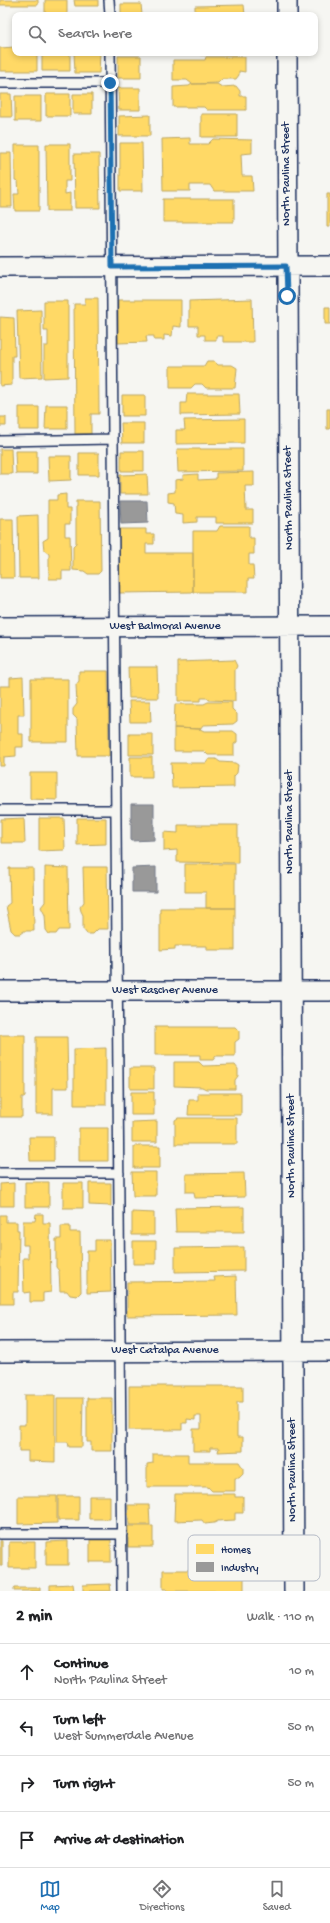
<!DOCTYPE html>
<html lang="en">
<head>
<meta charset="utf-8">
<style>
	body { margin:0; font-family:"Gochi Hand",sans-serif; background:#f6f6f6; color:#202124 }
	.stop { position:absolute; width:12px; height:12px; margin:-9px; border:3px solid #1f6fb2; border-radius:50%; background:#fff }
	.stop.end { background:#1f6fb2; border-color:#fff; box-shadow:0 1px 4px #0008 }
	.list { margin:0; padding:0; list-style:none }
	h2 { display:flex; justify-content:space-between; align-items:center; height:52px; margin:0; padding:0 16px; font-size:17px }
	h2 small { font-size:13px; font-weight:400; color:#757577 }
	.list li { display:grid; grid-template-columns:26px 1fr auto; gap:12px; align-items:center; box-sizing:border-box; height:56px; padding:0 16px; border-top:1px solid #e0e0e0 }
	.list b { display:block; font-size:15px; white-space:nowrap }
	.list p { margin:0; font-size:13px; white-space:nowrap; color:#757577 }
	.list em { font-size:13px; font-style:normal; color:#757577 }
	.icon { flex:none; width:22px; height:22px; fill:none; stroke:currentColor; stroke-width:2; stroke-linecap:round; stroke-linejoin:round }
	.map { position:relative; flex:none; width:330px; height:1591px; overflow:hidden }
	.search { position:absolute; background:#fff; box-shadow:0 2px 6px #0003; left:12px; right:12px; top:12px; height:44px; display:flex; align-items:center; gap:10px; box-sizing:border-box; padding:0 14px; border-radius:8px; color:#757577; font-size:15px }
	.sheet { height:276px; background:#fff }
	nav { display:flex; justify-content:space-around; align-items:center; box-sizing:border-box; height:56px; border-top:1px solid #e0e0e0; background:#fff; font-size:11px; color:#757577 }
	nav a { display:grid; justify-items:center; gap:2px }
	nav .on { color:#1f6fb2 }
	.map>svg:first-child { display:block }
	.homes { fill:#ffd966; stroke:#bba664 }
	.industry { fill:#999; stroke:#737987 }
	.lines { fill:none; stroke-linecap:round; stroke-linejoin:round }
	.service-casing { stroke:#1b2f5e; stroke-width:12 }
	.minor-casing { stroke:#1b2f5e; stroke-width:22 }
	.service { stroke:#f6f6f2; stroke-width:9 }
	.minor { stroke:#f6f6f2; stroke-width:19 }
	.route { stroke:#1f6fb2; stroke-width:5 }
	.labels { text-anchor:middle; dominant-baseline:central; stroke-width:4; stroke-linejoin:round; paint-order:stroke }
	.street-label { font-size:12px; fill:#1b2f5e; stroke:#f6f6f2 }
	.key { fill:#f6f6f2; stroke:#b4bac6; stroke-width:1 }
	.key-label { font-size:11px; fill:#1b2f5e }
</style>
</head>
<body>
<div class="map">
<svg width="330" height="1591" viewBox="0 0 330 1591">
	<rect width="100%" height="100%" fill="#f6f6f2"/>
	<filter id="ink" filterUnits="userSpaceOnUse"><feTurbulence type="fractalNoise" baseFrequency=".025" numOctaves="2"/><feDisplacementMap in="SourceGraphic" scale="8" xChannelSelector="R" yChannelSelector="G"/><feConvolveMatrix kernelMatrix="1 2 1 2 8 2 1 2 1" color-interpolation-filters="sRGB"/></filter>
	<g filter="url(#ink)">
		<!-- homes -->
		<path class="homes" d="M0 0H38V5H0Z
			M45 0H67V15H45Z
			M74 0H98V6H75Z
			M121 4H141L142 15H121Z
			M244 5 245 15H195V6Z
			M15 47V53H37V71H0V48Z
			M42 53H70V71H42Z
			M74 53H100L99 73H75Z
			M196 53H237V55H201Z
			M118 56H141V78H118Z
			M206 57H245V72L239 71V75L236 79H222L218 83 192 84 187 80H173V60H205Z
			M192 84H217L222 87 236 86 240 91V96H246V110H207L204 107H173V87L189 86Z
			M118 88H140V110H119Z
			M0 94H11L12 117H0Z
			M46 94H70V116H46Z
			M73 94H92V114H73Z
			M15 96H41V121H15Z
			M201 114H237V137H201Z
			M150 115V136H119V116Z
			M190 138V144H208L213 139 252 140V153L241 154 242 176H252L253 191H214L210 185H190V191H163L162 139Z
			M120 143H142L143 191H120Z
			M46 144H70V181H65V194L70 193V211H47Z
			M15 145H39V211H15L14 194H19L18 181 15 180Z
			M0 153H11L12 207H0Z
			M74 154H99L100 208H75Z
			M327 194H330V227H327Z
			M163 199H234V222H163Z
			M85 298H98L99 414H91V434H75L74 304H85Z
			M252 299 253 342H223V336H216V340H205V335H198V326H189V301Z
			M118 300H181V327L173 326 172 336 164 335V340H154V336H146L147 342 118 343Z
			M44 301H68V377L44 378V346H48V331H44Z
			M325 307H330V324H325Z
			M41 310 42 377 19 378 17 311Z
			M0 317 14 318 15 356H12V385L0 386Z
			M207 361H214L218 365H232L237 368 235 388H206L202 384H195L191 388H170V366H204Z
			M187 394H239L240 414 181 415V403H186Z
			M122 395H145V416H122Z
			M46 405H67V429H45Z
			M19 407H39V430H19Z
			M327 409H330V429H327Z
			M0 417H6V426H0Z
			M244 419V443L176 444V430H185L184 420Z
			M121 423H144V443H122Z
			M0 449H11L12 474H0Z
			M177 449H243V471L178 472Z
			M15 451H37V474H16Z
			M121 451H144V471H121Z
			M79 453H99V475H79Z
			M48 456H71V480L49 481Z
			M254 472V486H245L246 510H253V523H216V517H197V522L183 523V515L175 514 174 503 168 502V493L175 492V480L183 479V475L198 474V480L216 479V473Z
			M147 474 148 494H120V475Z
			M66 494V509H70V524H65V536H70L71 571H62V579H49V554L44 550 43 541 48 538V500H57V495Z
			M76 501H100L101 571 98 574H88L84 571 73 570V546L76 543Z
			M38 515 39 578H19L18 516Z
			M0 519H13L14 578H0Z
			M220 526H249V538H254V554H249V565H253L254 579H248V592H193V531H217Z
			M119 529H146V534H154V544H146V553H193V592L119 593Z
			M234 660 237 666 235 670V701L209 700 208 698H201V701H178V662Z
			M128 667H157L158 698H129Z
			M79 671H108L109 756H78L77 719 73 715V709L77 704 76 685 79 681Z
			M23 677 24 715H18V734H23V747H16V756L4 757V766H0V686H10V678Z
			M31 679H68V742H31Z
			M129 701H150L151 722H130Z
			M208 702H232V709L237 714V721L233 724 203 725 200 729 174 728 175 704H204Z
			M174 728 200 729 204 731H233L237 734V742L234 744V755H208L204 751H174Z
			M129 734H153V755H129Z
			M130 757H152V777H130Z
			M209 759H216L220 762 235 763 238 765 237 773 234 776V787L172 788 171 763H206Z
			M30 773H57V800L30 799Z
			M24 818 25 843H1V819Z
			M39 818H64L65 850 39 851Z
			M77 818H106V844L77 845Z
			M178 825H238V863L177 862V850L164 851V832L178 833Z
			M185 864H235V908H206V892H185Z
			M45 867 68 868 69 930H59L56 934H49L46 930 45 915 41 907 45 902Z
			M83 867H107L108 929H98L93 934H87L83 929V915L81 911 80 907 84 902Z
			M9 868H33L34 931H24L20 934H15L11 930 6 906 10 903Z
			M160 908H235V950H207V946H175V949L160 950Z
			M155 1027H235L239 1031V1039L235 1042V1056H216L213 1060H200V1055H155Z
			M0 1035H25V1097H22V1117H0Z
			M36 1037H67L68 1088H53V1114H36Z
			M106 1048V1105H74V1049Z
			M174 1062H199L203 1066 235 1065 238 1069V1076L235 1080V1089H206L202 1087 174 1086Z
			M130 1068H154V1089H130Z
			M131 1092H154V1115H131Z
			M198 1093H241V1115H188L189 1100H198Z
			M178 1118H237V1144H175V1120Z
			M157 1121V1142H132V1122Z
			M79 1128H108V1161H79Z
			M29 1137H54V1161H30Z
			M134 1146H160V1168H134Z
			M132 1172H156V1196H133Z
			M244 1173 245 1197 195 1198 194 1192H186V1174Z
			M25 1182H49V1207H25Z
			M14 1183V1206H0V1184Z
			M63 1183H83V1208H63Z
			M89 1183H111V1206L89 1205Z
			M244 1207V1232H176L175 1208Z
			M132 1212 154 1213V1235H132Z
			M36 1214H43V1223H50L51 1292 43 1293V1302H30V1292L24 1293 23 1258H28V1245H23V1221H35Z
			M0 1215H6V1222H17V1230H19L18 1292H13V1304H0Z
			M61 1226H70V1232H80L81 1292 77 1296 70 1295 67 1291H60L59 1271 56 1267V1239H61Z
			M95 1240H110L111 1292 87 1293V1251H95Z
			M133 1241H156V1264H133Z
			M244 1247V1271L175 1272V1248Z
			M236 1276 237 1315 127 1316V1282L215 1281 214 1277Z
			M129 1386H243V1402H237V1437H243V1451L218 1452 219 1448H210V1451H193V1429H201V1416H195V1420L187 1419V1423H182V1430H129Z
			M25 1395H55V1462L28 1461V1451H19V1425H25Z
			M57 1398H83L82 1447H69L68 1442H57Z
			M87 1398H112V1451H91V1442H87Z
			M153 1454H188V1462H239L243 1468V1474L239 1478H235V1491H212L208 1487H147V1464L153 1463Z
			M175 1494H235V1497H243V1513H235V1520L218 1521 214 1523 205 1524 202 1520 174 1521Z
			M18 1496H57V1523L18 1524Z
			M58 1496H79V1520H58Z
			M89 1496H110V1519H89Z
			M128 1505H149L150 1525H129Z
			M128 1526H153V1547H128Z
			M90 1540H111V1562H90Z
			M0 1541H2V1566H0Z
			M68 1541V1565H46V1542Z
			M9 1542H35V1568H9Z
			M209 1566H219L222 1570H240V1573H244V1591H167V1589H163V1570H205Z
			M73 1584 74 1591H50V1585Z
			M110 1584 111 1591H83V1585Z
			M14 1588H40V1591H14Z"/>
		<!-- industry -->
		<path class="industry" d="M120 501H147L148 523 121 524Z
			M131 804H154V840L131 841Z
			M156 867V892H132V868Z"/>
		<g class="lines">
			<!-- service casing -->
			<g class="service-casing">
				<path id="service" d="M109 0 110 15
					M110 53 122 1591
					M0 83H110
					M0 441 113 439
					M0 810H116
					M0 1173H119
					M0 1534H122"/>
			</g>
			<!-- minor casing -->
			<g class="minor-casing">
				<path id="minor" d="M287 0V15
					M287 53 294 1591
					M0 267 330 266
					M0 627 330 626
					M0 991H330
					M0 1352 330 1351"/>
			</g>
			<!-- service -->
			<use href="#service" class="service"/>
			<!-- minor -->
			<use href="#minor" class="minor"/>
		</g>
	</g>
	<g class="lines" filter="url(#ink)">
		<!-- route -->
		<path class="route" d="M110 83 112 267 286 266 287 296"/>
	</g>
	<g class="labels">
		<!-- street labels -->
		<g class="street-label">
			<text transform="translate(287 174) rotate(-90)">North Paulina Street</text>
			<text transform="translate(289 498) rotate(-91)">North Paulina Street</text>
			<text x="165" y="627">West Balmoral Avenue</text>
			<text transform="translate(290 822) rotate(-90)">North Paulina Street</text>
			<text x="165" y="991">West Rascher Avenue</text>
			<text transform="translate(292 1146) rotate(-90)">North Paulina Street</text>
			<text x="165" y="1351">West Catalpa Avenue</text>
			<text transform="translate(293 1470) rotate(-90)">North Paulina Street</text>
		</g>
	</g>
	<!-- legend -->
	<rect x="188" y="1535" width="132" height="46" rx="6" class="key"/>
	<rect x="196" y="1544" width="18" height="10" fill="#ffd966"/>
	<rect x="196" y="1562" width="18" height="10" fill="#999"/>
	<g class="key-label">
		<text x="221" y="1553">Homes</text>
		<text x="221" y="1571">Industry</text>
	</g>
</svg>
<div class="stop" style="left:287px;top:296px"></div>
<div class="stop end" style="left:110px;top:83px"></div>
<div class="search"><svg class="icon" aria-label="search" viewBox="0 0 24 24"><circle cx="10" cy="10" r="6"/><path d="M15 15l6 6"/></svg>Search here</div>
</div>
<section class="sheet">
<h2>2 min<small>Walk · 110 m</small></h2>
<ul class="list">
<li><svg class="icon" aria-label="ahead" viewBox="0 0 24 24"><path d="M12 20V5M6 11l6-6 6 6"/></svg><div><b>Continue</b><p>North Paulina Street</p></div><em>10 m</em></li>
<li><svg class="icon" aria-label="left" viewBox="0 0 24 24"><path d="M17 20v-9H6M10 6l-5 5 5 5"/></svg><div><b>Turn left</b><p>West Summerdale Avenue</p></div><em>50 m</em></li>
<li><svg class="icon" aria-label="right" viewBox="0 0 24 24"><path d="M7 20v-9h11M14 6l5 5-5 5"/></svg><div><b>Turn right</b></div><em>50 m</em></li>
<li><svg class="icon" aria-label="arrive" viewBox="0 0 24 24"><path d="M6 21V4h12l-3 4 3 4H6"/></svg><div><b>Arrive at destination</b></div></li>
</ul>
</section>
<nav>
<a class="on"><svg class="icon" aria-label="map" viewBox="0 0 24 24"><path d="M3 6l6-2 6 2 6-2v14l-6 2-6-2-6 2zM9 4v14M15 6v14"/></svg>Map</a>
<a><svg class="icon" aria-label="directions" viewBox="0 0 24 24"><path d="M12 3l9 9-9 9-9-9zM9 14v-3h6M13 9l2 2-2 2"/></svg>Directions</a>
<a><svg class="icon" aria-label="saved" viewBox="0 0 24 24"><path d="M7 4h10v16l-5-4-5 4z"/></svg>Saved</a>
</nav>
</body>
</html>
